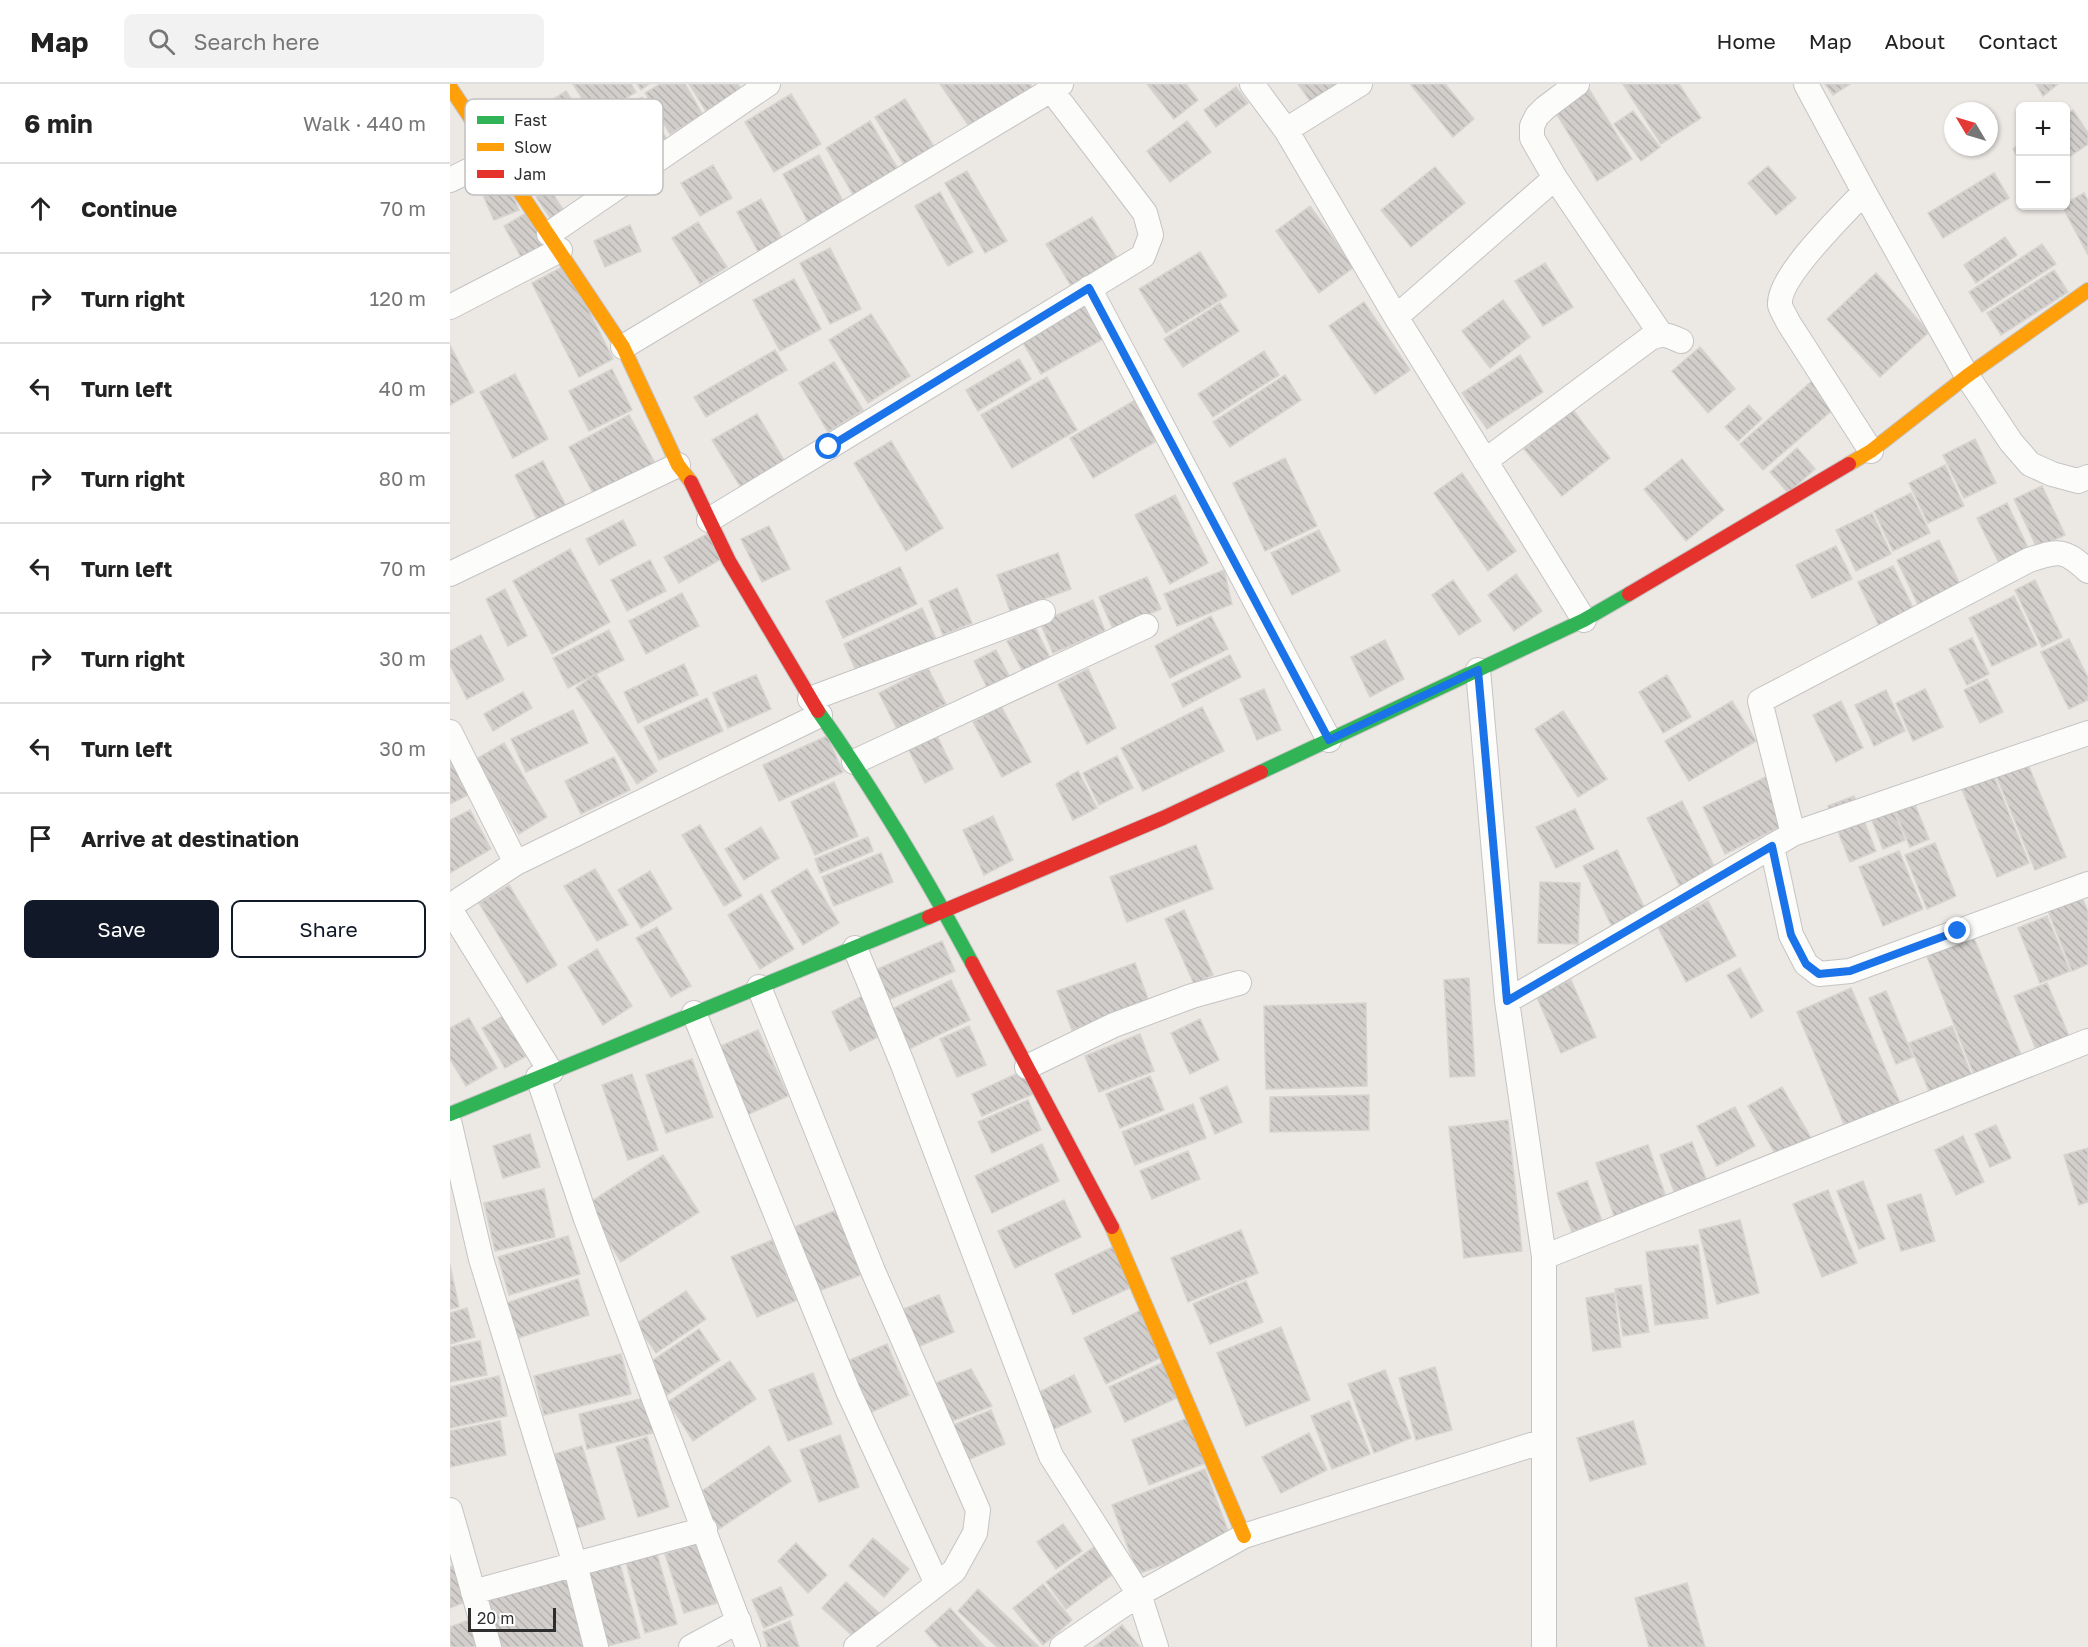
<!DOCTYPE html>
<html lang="en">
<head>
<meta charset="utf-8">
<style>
	body { margin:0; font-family:"Golos Text",sans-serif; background:#f2f2f2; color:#222 }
	.controls { position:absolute; right:18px; top:18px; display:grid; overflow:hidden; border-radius:9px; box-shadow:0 2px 4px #0004 }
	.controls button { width:54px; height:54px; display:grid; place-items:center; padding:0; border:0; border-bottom:2px solid #e0e0e0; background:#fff; color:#222; font:30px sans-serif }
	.compass { position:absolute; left:1494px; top:18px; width:54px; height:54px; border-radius:50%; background:#fff; box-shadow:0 2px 4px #0004; rotate:308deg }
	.scale { position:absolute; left:18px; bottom:15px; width:88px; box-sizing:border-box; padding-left:6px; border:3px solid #2e2e2e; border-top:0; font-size:16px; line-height:21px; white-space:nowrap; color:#2e2e2e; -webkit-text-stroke:4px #fff; paint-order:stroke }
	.stop { position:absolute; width:18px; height:18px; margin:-14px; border:4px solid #1a73e8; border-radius:50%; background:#fff }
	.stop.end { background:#1a73e8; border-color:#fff; box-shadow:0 2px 6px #0008 }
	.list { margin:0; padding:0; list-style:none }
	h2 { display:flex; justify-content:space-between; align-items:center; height:78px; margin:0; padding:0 24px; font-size:26px }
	h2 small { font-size:20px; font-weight:400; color:#767676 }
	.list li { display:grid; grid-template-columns:39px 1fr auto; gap:18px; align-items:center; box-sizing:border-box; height:90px; padding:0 24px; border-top:2px solid #e0e0e0 }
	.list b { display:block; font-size:22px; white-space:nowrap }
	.list em { font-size:20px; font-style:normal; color:#767676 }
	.actions { display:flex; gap:12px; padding:18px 24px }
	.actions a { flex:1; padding:14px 0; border:2px solid #111827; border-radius:9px; text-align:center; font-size:21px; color:#111827 }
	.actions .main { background:#111827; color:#fff }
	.icon { flex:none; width:33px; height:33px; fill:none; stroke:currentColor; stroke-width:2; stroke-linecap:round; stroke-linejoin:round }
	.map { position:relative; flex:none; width:1638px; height:1563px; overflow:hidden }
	header { display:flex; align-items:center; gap:36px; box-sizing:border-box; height:84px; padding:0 30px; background:#fff; border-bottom:2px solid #e0e0e0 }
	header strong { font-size:28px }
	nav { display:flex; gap:33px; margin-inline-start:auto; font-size:21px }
	.search { width:420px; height:54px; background:#f2f2f2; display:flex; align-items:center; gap:15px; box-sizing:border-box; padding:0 21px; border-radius:9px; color:#767676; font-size:22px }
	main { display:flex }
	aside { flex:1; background:#fff }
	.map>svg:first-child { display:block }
	.building { fill:url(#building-back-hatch); stroke:#d7d4d0; stroke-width:1.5 }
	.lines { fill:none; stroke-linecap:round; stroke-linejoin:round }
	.street-casing { stroke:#c5c4c5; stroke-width:26 }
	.fast-casing { stroke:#c5c4c5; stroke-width:16 }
	.slow-casing { stroke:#c5c4c5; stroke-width:16 }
	.jam-casing { stroke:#c5c4c5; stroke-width:16 }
	.street { stroke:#fcfcfb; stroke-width:24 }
	.fast { stroke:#30b455; stroke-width:14 }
	.slow { stroke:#ff9f0a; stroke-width:14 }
	.jam { stroke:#e5322d; stroke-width:14 }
	.route { stroke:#1a73e8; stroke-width:8 }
	.key { fill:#fff; stroke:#c0c0c0; stroke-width:1.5 }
	.key-label { font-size:16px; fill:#2e2e2e }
</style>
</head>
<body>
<header>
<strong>Map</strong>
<div class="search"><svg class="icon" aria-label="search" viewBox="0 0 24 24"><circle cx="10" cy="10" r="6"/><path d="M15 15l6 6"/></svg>Search here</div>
<nav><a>Home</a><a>Map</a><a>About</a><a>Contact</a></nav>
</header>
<main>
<aside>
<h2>6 min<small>Walk · 440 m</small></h2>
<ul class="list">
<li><svg class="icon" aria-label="ahead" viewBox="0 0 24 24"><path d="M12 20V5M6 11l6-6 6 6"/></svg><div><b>Continue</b></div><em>70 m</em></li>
<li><svg class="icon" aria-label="right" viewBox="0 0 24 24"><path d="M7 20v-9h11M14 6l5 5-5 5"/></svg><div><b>Turn right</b></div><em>120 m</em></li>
<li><svg class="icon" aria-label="left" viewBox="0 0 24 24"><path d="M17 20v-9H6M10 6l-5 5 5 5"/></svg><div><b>Turn left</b></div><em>40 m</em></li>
<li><svg class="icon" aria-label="right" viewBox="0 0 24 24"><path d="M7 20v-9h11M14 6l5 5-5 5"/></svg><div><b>Turn right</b></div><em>80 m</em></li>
<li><svg class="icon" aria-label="left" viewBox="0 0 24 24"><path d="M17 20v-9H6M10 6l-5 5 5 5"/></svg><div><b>Turn left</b></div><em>70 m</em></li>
<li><svg class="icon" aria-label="right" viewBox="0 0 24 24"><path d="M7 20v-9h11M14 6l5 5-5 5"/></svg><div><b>Turn right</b></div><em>30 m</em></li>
<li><svg class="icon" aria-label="left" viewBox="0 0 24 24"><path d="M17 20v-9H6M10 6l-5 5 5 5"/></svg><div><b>Turn left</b></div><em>30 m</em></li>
<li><svg class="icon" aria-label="arrive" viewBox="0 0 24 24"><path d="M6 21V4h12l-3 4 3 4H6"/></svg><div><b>Arrive at destination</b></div></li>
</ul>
<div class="actions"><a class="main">Save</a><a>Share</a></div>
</aside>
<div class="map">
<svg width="1638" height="1563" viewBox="0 0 1638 1563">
	<defs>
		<pattern id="building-back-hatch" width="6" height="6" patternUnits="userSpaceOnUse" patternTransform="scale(1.5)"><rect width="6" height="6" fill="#d1cecb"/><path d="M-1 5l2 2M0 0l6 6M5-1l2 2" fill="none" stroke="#b4b1af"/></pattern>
	</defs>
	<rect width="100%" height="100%" fill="#ece8e4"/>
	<!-- building -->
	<path class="building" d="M123 0H181L186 8 144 34Z
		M187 0H199L191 6Z
		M210 0H235L253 31 220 50 195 9Z
		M239 0H288L291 5 256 27Z
		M490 0H580L584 6 523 48Z
		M697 0H736L748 16 724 35Z
		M848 0H894L863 21Z
		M963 0H995L1024 35 1003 53 961 1Z
		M1173 0H1229L1251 34 1211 60Z
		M1375 0H1400L1383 11Z
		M1586 0H1608L1593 12Z
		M1137 2 1182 75 1147 97 1103 24Z
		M786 3 798 19 766 43 754 26Z
		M116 7 134 35 114 48 96 20Z
		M341 10 371 60 324 88 295 38Z
		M192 13 216 54 184 73 160 33Z
		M455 15 489 71 459 89 425 33Z
		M1623 26 1638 49V60L1616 75V31Z
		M1183 27 1210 63 1191 77 1164 40Z
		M420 37 452 92 408 119 376 64Z
		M737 37 761 68 720 98 697 67Z
		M1570 60V77L1563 65Z
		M369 71 396 123 360 142 333 90Z
		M263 81 282 114 250 132 231 99Z
		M1318 82 1346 114 1326 131 1298 99Z
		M985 83 1015 119 961 163 931 126Z
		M517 87 557 157 535 169 495 99Z
		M1544 89 1559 114 1493 154 1478 129Z
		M54 91 69 126 44 136 29 102Z
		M99 104 116 130 103 138 86 113Z
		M490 108 523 168 498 182 465 122Z
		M1634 109 1638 117V171L1612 122H1616V119Z
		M311 115 334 158 310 171 287 128Z
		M860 122 904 183 869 209 826 147Z
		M78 128 95 160 71 173 54 142Z
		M642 133 667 174 621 202 596 160Z
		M248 138 277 183 250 200 222 154Z
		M180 141 191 167 155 183 144 157Z
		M1555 153 1567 171 1526 199 1514 181Z
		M1592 160 1606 180 1532 228 1519 208Z
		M380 164 411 225 380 240 350 179Z
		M750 168 777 212 716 249 689 205Z
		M1095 179 1123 223 1093 242 1065 197Z
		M116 181 163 275 129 293 82 199Z
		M1604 186 1618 208 1551 251 1537 229Z
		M1426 189 1479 248 1430 293 1377 235Z
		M344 195 371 245 330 267 303 216Z
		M1053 216 1080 253 1040 284 1012 247Z
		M914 218 960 286 925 310 879 242Z
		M632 219 653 255 591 290 571 255Z
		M770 219 789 247 733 283 714 255Z
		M421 230 460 292 418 319 379 256Z
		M0 261 24 308 0 321Z
		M1250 263 1285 305 1258 329 1222 287Z
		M325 266 337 286 256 333 244 313Z
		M814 267 829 291 763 333 748 310Z
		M1070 271 1093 308 1037 345 1012 309Z
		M569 275 581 295 528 327 516 306Z
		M384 278 413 326 378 348 349 299Z
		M162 285 182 326 139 347 119 307Z
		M65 290 98 355 63 374 30 308Z
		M835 291 851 316 780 363 763 338Z
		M597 293 627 346 562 384 531 331Z
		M1363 296 1386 323 1313 386 1290 360Z
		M687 315 710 355 643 394 620 354Z
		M1299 321 1312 335 1288 357 1275 343Z
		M1123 326 1160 374 1112 412 1074 365Z
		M307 330 335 378 291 404 262 356Z
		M179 331 206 381 145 413 119 363Z
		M1525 355 1546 399 1514 414 1493 371Z
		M441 357 493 444 456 467 404 379Z
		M1347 364 1365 385 1338 409 1320 388Z
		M835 374 867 442 815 467 783 399Z
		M1232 375 1274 426 1236 457 1194 405Z
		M93 377 118 426 89 439 65 391Z
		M1495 381 1514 422 1478 439 1459 399Z
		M1012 389 1066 467 1038 487 984 409Z
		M1592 402 1615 451 1587 464 1564 415Z
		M1461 409 1480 449 1443 467 1424 427Z
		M725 411 758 479 720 500 685 431Z
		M1557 419 1579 466 1550 481 1527 434Z
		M1422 429 1441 470 1406 487 1386 446Z
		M173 436 186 461 149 481 136 455Z
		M319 442 340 485 312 498 291 455Z
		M869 446 890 487 842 511 821 469Z
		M259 449 273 474 229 499 214 473Z
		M1489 456 1514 509 1472 529 1447 476Z
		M1386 462 1402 495 1362 514 1346 481Z
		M120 465 160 538 102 570 63 497Z
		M608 469 621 505 560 527 547 491Z
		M200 476 216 507 177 527 161 496Z
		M1443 482 1466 530 1431 546 1408 498Z
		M450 483 467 520 393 554 376 517Z
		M774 486 782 520 727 542 714 510Z
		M1066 490 1092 527 1064 547 1038 511Z
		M697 493 711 525 663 545 649 513Z
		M1003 496 1031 537 1009 551 982 511Z
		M1585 496 1612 553 1592 563 1565 506Z
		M507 504 522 539 493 551 479 517Z
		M55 505 77 552 58 562 36 515Z
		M232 509 249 542 196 570 179 537Z
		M1564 512 1587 561 1542 582 1519 534Z
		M643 516 655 547 603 569 590 538Z
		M472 524 486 555 408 591 394 560Z
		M761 532 778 565 720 594 705 562Z
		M585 543 601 576 574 590 557 557Z
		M159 546 174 576 118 604 103 574Z
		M31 551 54 596 17 615 0 581V567Z
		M1522 554 1539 590 1517 601 1499 565Z
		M1619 555 1638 594V616L1619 625 1591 568Z
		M935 556 954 595 920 613 901 573Z
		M546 566 559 592 537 603 524 577Z
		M780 571 791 593 733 623 722 600Z
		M234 580 248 611 188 639 174 608Z
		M478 584 496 620 447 645 429 609Z
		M638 585 666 644 637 660 608 600Z
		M146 590 207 687 187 700 126 604Z
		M306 591 321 625 278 644 263 609Z
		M1217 591 1241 633 1213 649 1189 608Z
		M1537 595 1553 628 1530 639 1514 606Z
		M814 605 831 646 807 656 790 615Z
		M1475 605 1493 643 1463 657 1446 619Z
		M1436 606 1455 647 1424 662 1405 621Z
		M73 608 82 624 43 647 34 630Z
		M257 614 273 647 209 676 194 643Z
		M1282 617 1306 657 1239 697 1215 657Z
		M1391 617 1413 664 1386 678 1363 631Z
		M551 622 581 678 552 693 523 638Z
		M752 623 774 667 693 707 671 664Z
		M123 626 138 659 76 688 61 655Z
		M1113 627 1157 695 1128 713 1085 645Z
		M377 652 393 688 329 717 313 681Z
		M487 652 503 685 475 699 459 666Z
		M54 659 97 733 69 750 26 675Z
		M1572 666 1616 773 1585 786 1541 679Z
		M667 672 683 704 649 721 633 689Z
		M164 673 180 706 131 730 115 697Z
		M0 674 24 708 0 720Z
		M1541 685 1579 779 1547 793 1509 698Z
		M628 687 647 724 623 736 606 700Z
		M1322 690 1344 736 1275 770 1253 723Z
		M384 698 408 752 365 771 341 718Z
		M1457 701 1479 755 1460 763 1438 709Z
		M1404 712 1426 767 1400 778 1378 722Z
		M1232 717 1266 786 1230 803 1197 734Z
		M1442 722 1455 756 1433 765 1420 731Z
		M1125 725 1144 765 1106 784 1086 743Z
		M20 726 41 765 0 789V736Z
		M543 732 563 776 534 791 513 746Z
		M250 741 292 812 274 822 232 751Z
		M311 743 329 774 294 796 275 765Z
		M418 753 423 767 370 789 365 775Z
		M1485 759 1506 812 1477 825 1455 771Z
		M746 761 763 805 677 838 660 793Z
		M1167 766 1197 829 1163 845 1133 782Z
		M1449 767 1473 825 1433 842 1409 783Z
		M431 769 443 798 384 822 372 793Z
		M145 785 178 841 147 857 114 802Z
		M357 785 389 839 353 861 321 807Z
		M200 787 222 825 191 844 168 806Z
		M1090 798 1130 799 1128 860 1088 859Z
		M59 801 107 881 77 899 29 819Z
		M311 810 344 865 310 885 278 831Z
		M1632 813 1638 828V880L1622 887 1598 827Z
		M1258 817 1286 872 1236 898 1208 843Z
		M734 826 763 891 744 900 715 835Z
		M1597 832 1620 887 1590 899 1568 844Z
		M207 843 241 902 221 913 186 854Z
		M1522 849 1572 973 1525 993 1475 868Z
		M492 857 505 887 436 917 423 887Z
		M147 865 182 922 153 941 118 883Z
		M685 879 699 918 622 946 607 907Z
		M1290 884 1313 927 1301 934 1277 891Z
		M1019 894 1025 992 1000 993 994 896Z
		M501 896 520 936 457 966 438 927Z
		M1121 896 1146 953 1111 969 1086 911Z
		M1597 899 1621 957 1588 970 1564 912Z
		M1401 904 1451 1021 1396 1045 1347 928Z
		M1436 907 1463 973 1446 980 1419 914Z
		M416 910 436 949 400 967 382 928Z
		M916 919 917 1002 816 1005 814 922Z
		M62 927 85 967 55 984 32 944Z
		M19 934 47 984 16 1002 0 975V944Z
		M750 935 769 976 740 990 721 949Z
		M519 942 536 981 507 993 490 955Z
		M1502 942 1523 995 1481 1012 1459 959Z
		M308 946 338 1012 295 1032 264 965Z
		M690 950 704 987 649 1008 635 972Z
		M242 975 263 1033 216 1049 196 991Z
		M575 986 585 1009 532 1032 522 1010Z
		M182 990 208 1066 178 1076 152 1001Z
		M700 992 714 1026 670 1044 656 1010Z
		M777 1002 792 1038 765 1050 750 1014Z
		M1332 1003 1361 1054 1327 1073 1298 1022Z
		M919 1011V1046L820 1048V1013Z
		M578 1016 591 1046 542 1069 528 1038Z
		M743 1020 756 1054 685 1081 672 1048Z
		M1285 1023 1305 1062 1267 1082 1247 1042Z
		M1058 1036 1072 1167 1014 1174 999 1043Z
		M1546 1041 1561 1074 1540 1083 1525 1050Z
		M80 1050 90 1083 53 1094 43 1062Z
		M1513 1052 1534 1098 1506 1111 1485 1066Z
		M1242 1058 1258 1100 1226 1112 1210 1071Z
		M592 1060 609 1097 542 1129 525 1092Z
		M1198 1061 1217 1116 1165 1135 1146 1079Z
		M1638 1064V1118L1629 1121 1614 1071Z
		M738 1067 750 1095 702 1115 690 1087Z
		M213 1071 249 1128 171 1178 136 1121Z
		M1137 1097 1152 1137 1122 1148 1107 1109Z
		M1413 1097 1435 1155 1409 1165 1387 1107Z
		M94 1105 105 1153 45 1167 34 1119Z
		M1378 1106 1407 1179 1372 1193 1343 1120Z
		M1471 1110 1485 1157 1451 1167 1437 1121Z
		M614 1116 631 1153 565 1184 548 1147Z
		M387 1126 416 1189 366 1208 342 1144Z
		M1290 1136 1309 1209 1267 1220 1249 1146Z
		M791 1146 808 1189 738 1218 721 1174Z
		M118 1152 130 1190 59 1211 48 1173Z
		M322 1156 347 1216 307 1233 281 1173Z
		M1248 1161 1258 1234 1205 1241 1196 1168Z
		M663 1163 682 1203 623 1230 605 1190Z
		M0 1181 9 1223 0 1225Z
		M128 1195 139 1231 68 1254 57 1219Z
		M796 1197 813 1238 760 1260 743 1220Z
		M1191 1201 1199 1248 1173 1252 1165 1205Z
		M236 1207 256 1235 206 1269 186 1240Z
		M1164 1209 1171 1263 1143 1267 1136 1214Z
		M489 1211 504 1248 465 1264 451 1226Z
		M17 1224 25 1253 0 1260V1229Z
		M691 1226 714 1272 656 1300 634 1254Z
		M831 1243 860 1316 796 1342 767 1269Z
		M249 1245 270 1276 217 1311 196 1281Z
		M30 1257 37 1291 0 1298V1263Z
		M437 1260 459 1311 413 1332 391 1280Z
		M171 1270 181 1310 94 1331 84 1292Z
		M280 1277 306 1315 243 1357 218 1318Z
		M714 1278 729 1313 675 1338 659 1303Z
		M985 1283 1002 1346 966 1356 949 1294Z
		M521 1285 542 1322 497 1339 481 1301Z
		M935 1286 961 1354 924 1369 898 1300Z
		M363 1289 382 1340 338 1357 319 1306Z
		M624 1291 641 1328 602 1346 585 1310Z
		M49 1292 57 1332 0 1344V1303Z
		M198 1313 207 1348 137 1365 129 1330Z
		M899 1317 920 1370 882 1385 861 1332Z
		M541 1326 555 1360 513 1378 501 1342Z
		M738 1334 755 1379 699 1401 682 1356Z
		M50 1337 56 1371 0 1383V1347Z
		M1183 1337 1196 1380 1140 1397 1127 1354Z
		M859 1349 877 1386 831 1409 812 1373Z
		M390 1351 409 1403 369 1418 350 1366Z
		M197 1353 219 1423 188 1433 166 1363Z
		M132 1362 155 1435 124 1445 101 1371Z
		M319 1362 341 1397 269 1445 246 1411Z
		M755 1385 781 1455 688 1490 662 1421Z
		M613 1440 632 1467 606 1485 587 1458Z
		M423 1454 459 1485 434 1513 399 1482Z
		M248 1459 267 1519 234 1529 215 1470Z
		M346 1459 377 1491 358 1509 328 1477Z
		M648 1460 670 1485 616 1525 596 1498Z
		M207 1470 227 1540 195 1549 176 1478Z
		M169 1477 190 1554 153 1563 132 1488Z
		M3 1482 17 1517 0 1524V1483Z
		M117 1492 138 1563H49L35 1517Z
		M396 1498 430 1530 406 1555 372 1524Z
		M1237 1499 1255 1563H1199L1185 1514Z
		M593 1500 622 1536 593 1561 563 1524Z
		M331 1503 343 1531 314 1544 302 1516Z
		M528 1505 588 1562 587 1563H547L508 1527Z
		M500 1524 535 1563H489L475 1547Z
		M19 1536 28 1561 22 1563H0V1543Z
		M340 1537 349 1563H318L313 1548Z
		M672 1541 690 1563H644Z"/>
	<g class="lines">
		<!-- street casing -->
		<g class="street-casing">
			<path id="street" d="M802 0 836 46 946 233 1134 536
				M1127 0 1095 24 1087 32 1082 42V54L1105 94 1210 249
				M1356 0 1414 108 1517 292 1561 358 1580 380 1602 390 1628 397 1638 393
				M836 46 910 0
				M0 96 46 73
				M1414 108C1394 130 1327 193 1330 221 1331 226 1336 233 1338 238L1421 367
				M99 150 318 0
				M639 204 879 656
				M0 223 110 166
				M946 233 1105 94
				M173 263 611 0
				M1035 377 1199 255C1212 248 1218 251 1231 257
				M259 436 693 172 701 151 695 129 602 7
				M0 490 228 381
				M1028 586 1057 917 1094 1173V1563
				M360 615 593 528
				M0 648 66 779
				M404 678 696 542
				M1343 750 1310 617 1579 476C1609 466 1614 465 1638 487
				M1322 762 1341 851 1356 880 1369 890 1400 887 1638 800
				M0 822 66 779 370 631
				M0 825 101 988
				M405 864 453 981 601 1372 689 1510 612 1563
				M309 903 423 1187 528 1426 525 1449 504 1487 406 1563
				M1057 917 1343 750 1638 649
				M244 929 398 1307 487 1500
				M577 983 664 941 742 912 789 899
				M88 993 136 1135 298 1563
				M0 1041 31 1175 125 1480 146 1563
				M1094 1173 1638 957
				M0 1426 39 1563
				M23 1508 255 1445
				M241 1563 289 1537
				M706 1563 689 1510 794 1452 1094 1357"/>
		</g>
		<!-- fast casing -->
		<g class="fast-casing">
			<path id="fast" d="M368 627C425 708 476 793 522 879
				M811 688 1134 536 1179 510
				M0 1030 479 833"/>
		</g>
		<!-- slow casing -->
		<g class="slow-casing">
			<path id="slow" d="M0 3 173 263 228 381 241 398
				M1399 380 1421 367 1517 292 1638 206
				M662 1143 794 1452"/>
		</g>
		<!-- jam casing -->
		<g class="jam-casing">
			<path id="jam" d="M241 398 279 477 368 627
				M1179 510 1399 380
				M479 833 713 734 811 688
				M522 879 662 1143"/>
		</g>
		<!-- street -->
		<use href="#street" class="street"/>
		<!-- fast -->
		<use href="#fast" class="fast"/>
		<!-- slow -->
		<use href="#slow" class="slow"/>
		<!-- jam -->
		<use href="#jam" class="jam"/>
	</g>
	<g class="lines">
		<!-- route -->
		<path class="route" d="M379 363 639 204 879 656 1028 586 1057 917 1322 762 1341 851 1356 880 1369 890 1400 887 1508 847"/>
	</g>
	<!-- legend -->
	<rect x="15" y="15" width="198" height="96" rx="9" class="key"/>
	<rect x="27" y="32" width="27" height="8" fill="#30b455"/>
	<rect x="27" y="59" width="27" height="8" fill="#ff9f0a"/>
	<rect x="27" y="86" width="27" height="8" fill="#e5322d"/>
	<g class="key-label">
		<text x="64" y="42">Fast</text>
		<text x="64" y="69">Slow</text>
		<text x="64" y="96">Jam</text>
	</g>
</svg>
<div class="controls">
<button>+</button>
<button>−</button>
</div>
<svg class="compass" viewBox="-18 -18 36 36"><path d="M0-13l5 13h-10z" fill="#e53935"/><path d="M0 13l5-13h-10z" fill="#767676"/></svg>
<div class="scale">20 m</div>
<div class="stop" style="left:379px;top:363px"></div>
<div class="stop end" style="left:1508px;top:847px"></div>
</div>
</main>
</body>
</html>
